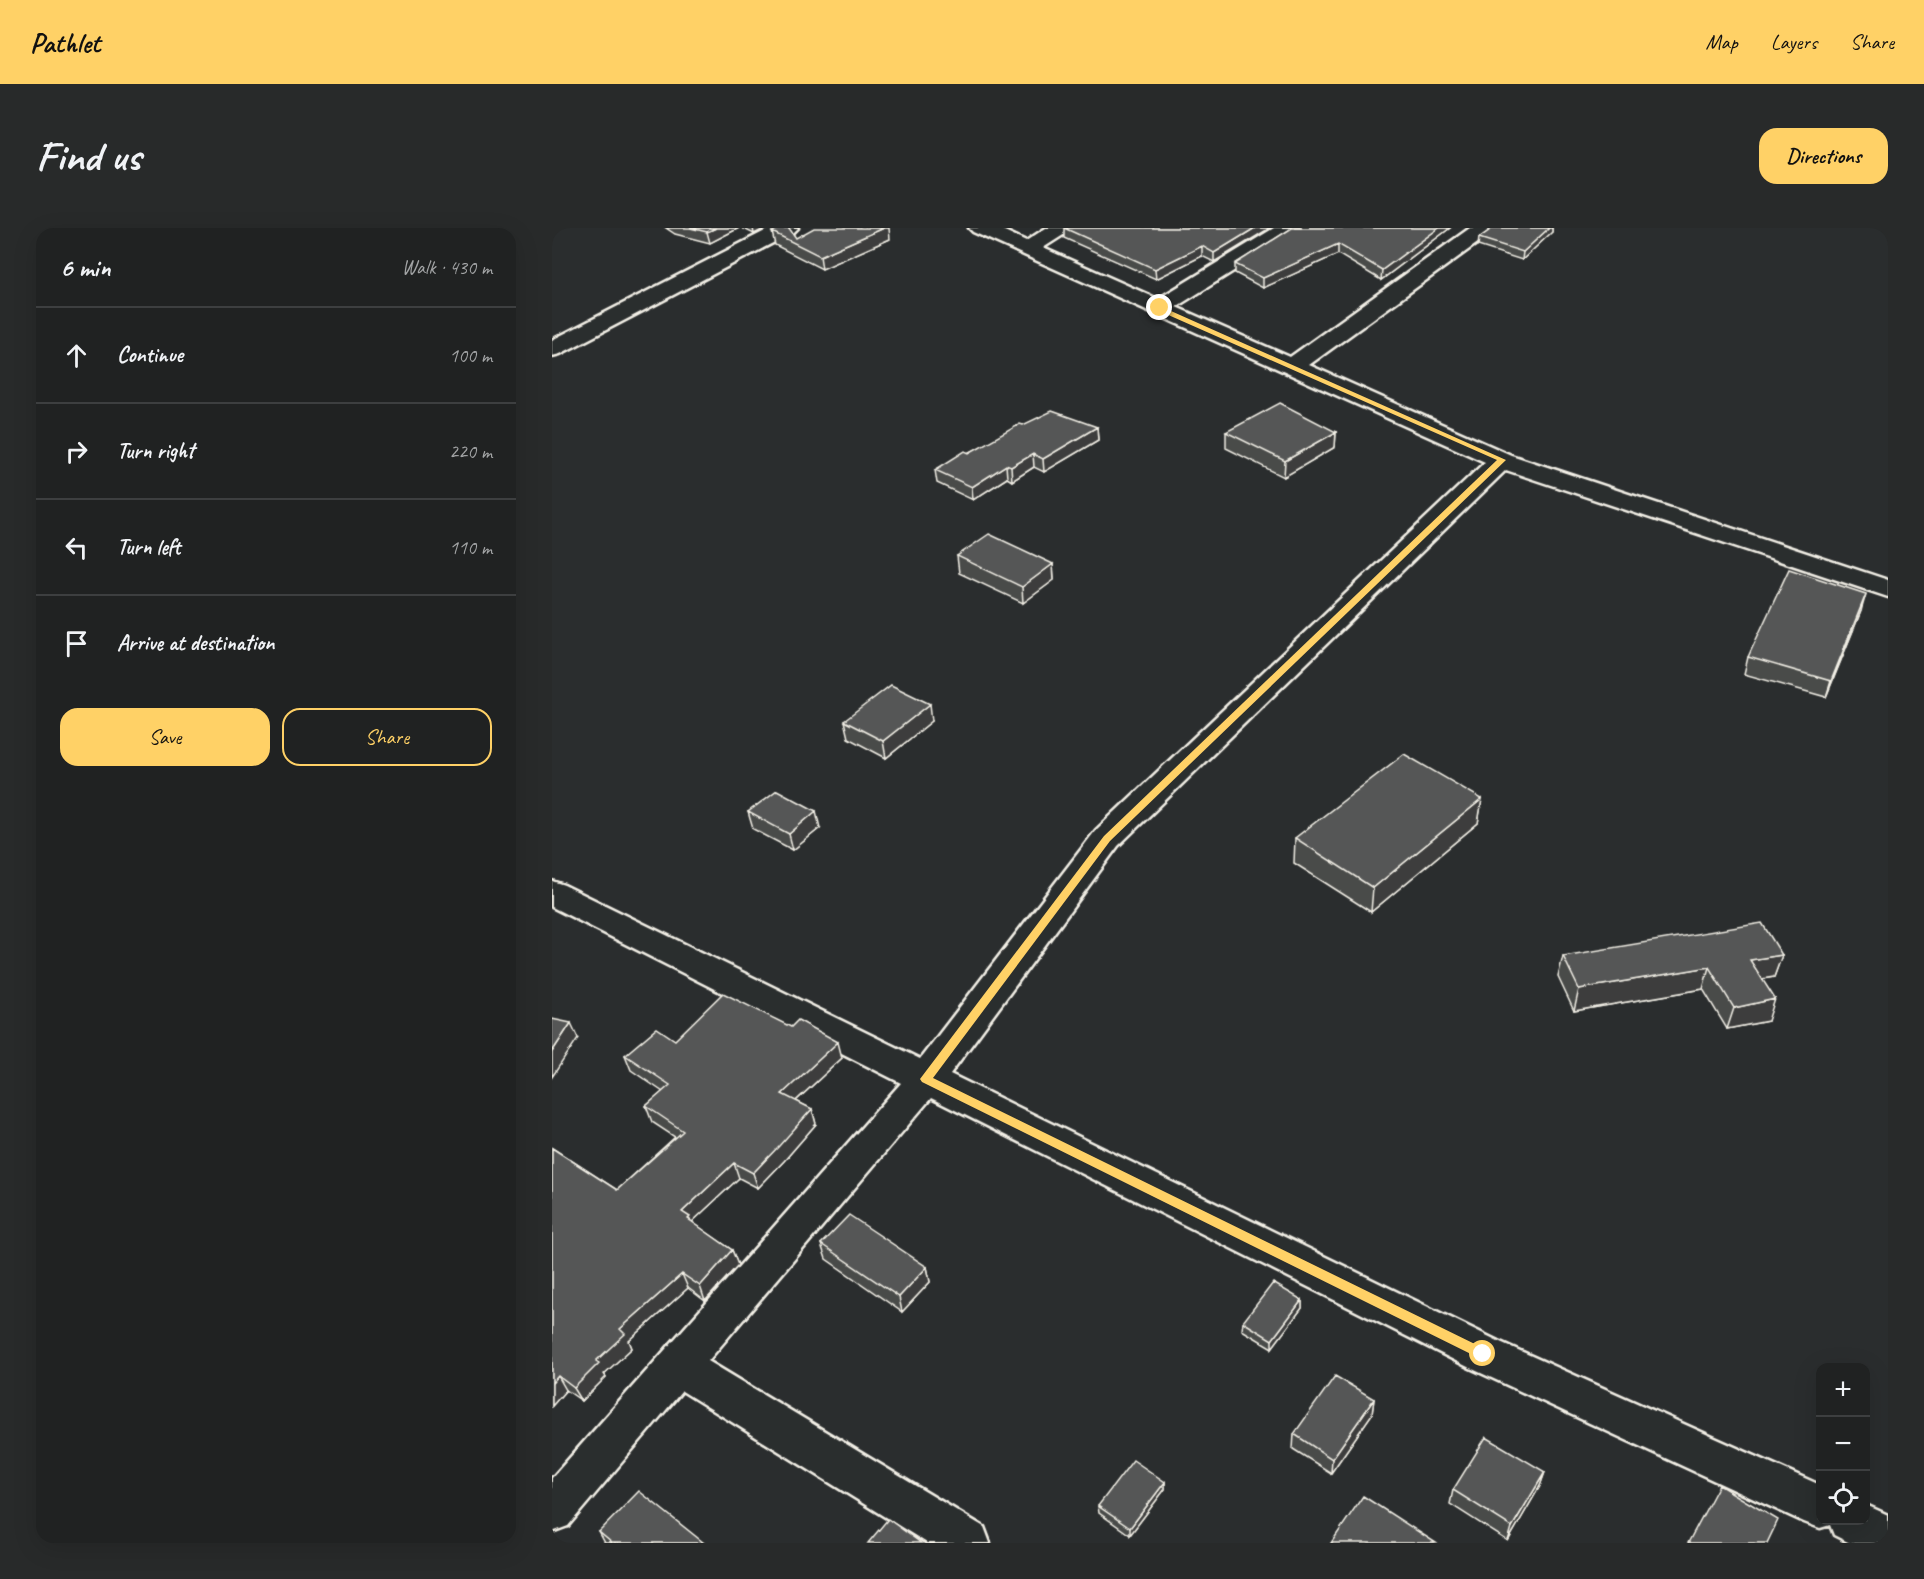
<!DOCTYPE html>
<html lang="en">
<head>
<meta charset="utf-8">
<style>
	body { margin:0; font-family:Caveat,sans-serif; background:#282a2a; color:#f1f3f6 }
	.controls { position:absolute; right:18px; bottom:18px; display:grid; overflow:hidden; border-radius:12px; box-shadow:0 6px 24px #0002 }
	.controls button { width:54px; height:54px; display:grid; place-items:center; padding:0; border:0; border-bottom:2px solid #3d3f40; background:#202222; color:#f1f3f6; font:30px sans-serif }
	.stop { position:absolute; width:18px; height:18px; margin:-14px; border:4px solid #ffd166; border-radius:50%; background:#fff }
	.stop.end { background:#ffd166; border-color:#fff; box-shadow:0 2px 6px #0008 }
	.list { margin:0; padding:0; list-style:none }
	h2 { display:flex; justify-content:space-between; align-items:center; height:78px; margin:0; padding:0 24px; font-size:26px }
	h2 small { font-size:20px; font-weight:400; color:#a2a4a5 }
	.list li { display:grid; grid-template-columns:39px 1fr auto; gap:18px; align-items:center; box-sizing:border-box; height:96px; padding:0 24px; border-top:2px solid #3d3f40 }
	.list b { display:block; font-size:22px; white-space:nowrap }
	.list em { font-size:20px; font-style:normal; color:#a2a4a5 }
	.actions { display:flex; gap:12px; padding:18px 24px }
	.actions a { flex:1; padding:14px 0; border:2px solid #ffd166; border-radius:18px; text-align:center; font-size:21px; color:#ffd166 }
	.actions .main { background:#ffd166; color:#111 }
	.icon { flex:none; width:33px; height:33px; fill:none; stroke:currentColor; stroke-width:2; stroke-linecap:round; stroke-linejoin:round }
	.map { position:relative; flex:none; width:1336px; height:1315px; overflow:hidden; border-radius:18px }
	header { display:flex; align-items:center; gap:36px; box-sizing:border-box; height:84px; padding:0 30px; background:#ffd166; color:#111 }
	header strong { font-size:28px }
	nav { display:flex; gap:33px; margin-inline-start:auto; font-size:21px }
	.intro { display:flex; align-items:center; justify-content:space-between; box-sizing:border-box; height:144px; padding:0 36px }
	h1 { margin:0; font-size:42px }
	.button { padding:15px 27px; border-radius:18px; background:#ffd166; color:#111; font-size:21px; font-weight:700 }
	main { display:flex; gap:36px; padding:0 36px }
	aside { flex:1; background:#202222; border-radius:18px; box-shadow:0 6px 24px #0002 }
	.map>svg:first-child { display:block }
	.lines { fill:none; stroke-linecap:round; stroke-linejoin:round }
	.minor-casing { stroke:#f4f1e8; stroke-width:5 }
	.minor { fill:#2a2d2e; fill-rule:evenodd }
	.wall { fill:#494b4a; stroke:#f4f1e8; stroke-width:1.5 }
	.shaded-wall { fill:#3c3d3c; stroke:#f4f1e8; stroke-width:1.5 }
	.building { fill:#555756; stroke:#f4f1e8; stroke-width:1.5 }
	.route { fill:#ffd166 }
</style>
</head>
<body>
<header>
<strong>Pathlet</strong>
<nav><a>Map</a><a>Layers</a><a>Share</a></nav>
</header>
<div class="intro"><h1>Find us</h1><a class="button">Directions</a></div>
<main>
<aside>
<h2>6 min<small>Walk · 430 m</small></h2>
<ul class="list">
<li><svg class="icon" aria-label="ahead" viewBox="0 0 24 24"><path d="M12 20V5M6 11l6-6 6 6"/></svg><div><b>Continue</b></div><em>100 m</em></li>
<li><svg class="icon" aria-label="right" viewBox="0 0 24 24"><path d="M7 20v-9h11M14 6l5 5-5 5"/></svg><div><b>Turn right</b></div><em>220 m</em></li>
<li><svg class="icon" aria-label="left" viewBox="0 0 24 24"><path d="M17 20v-9H6M10 6l-5 5 5 5"/></svg><div><b>Turn left</b></div><em>110 m</em></li>
<li><svg class="icon" aria-label="arrive" viewBox="0 0 24 24"><path d="M6 21V4h12l-3 4 3 4H6"/></svg><div><b>Arrive at destination</b></div></li>
</ul>
<div class="actions"><a class="main">Save</a><a>Share</a></div>
</aside>
<div class="map">
<svg width="1336" height="1315" viewBox="0 0 1336 1315">
	<rect width="100%" height="100%" fill="#2a2d2e"/>
	<filter id="ink" filterUnits="userSpaceOnUse"><feTurbulence type="fractalNoise" baseFrequency=".0167" numOctaves="2"/><feDisplacementMap in="SourceGraphic" scale="12" xChannelSelector="R" yChannelSelector="G"/><feConvolveMatrix kernelMatrix="1 2 1 2 8 2 1 2 1" color-interpolation-filters="sRGB"/></filter>
	<g filter="url(#ink)">
		<g class="lines">
			<!-- minor casing -->
			<g class="minor-casing">
				<path id="minor" d="M219 0H246L242 4 8 126 0 128V112Z
					M417 0H446L474 13 494 0H520L516 4 491 20 606 71 722 0H748L744 4 624 79 738 129 918 0H940L934 9 757 137 959 227 1336 352V369L954 242 566 618 398 846 946 1113 1268 1257V1292H1314V1277L1336 1287V1315H1298L1282 1307 1278 1297 1268 1300 1252 1294 916 1139 379 870 156 1133 432 1299 438 1315H375L130 1163 16 1298 0 1304V1250L349 855 0 679V653L12 657 368 831 544 602 933 234 421 4Z"/>
			</g>
			<!-- minor -->
			<use href="#minor" class="minor"/>
		</g>
		<!-- wall -->
		<path class="wall" d="M114 0H187L158 15 123 6Z
			M190 0H214L202 6Z
			M512 0H718L662 34 650 28 604 51 512 10Z
			M740 0H898L829 52 786 26 711 60 683 45V36Z
			M941 0H1000V4L970 32 926 18 927 10Z
			M220 4 244 10 338 11 270 41 223 17Z
			M471 197 545 199 546 212 492 244 482 239 460 253 455 250 421 272 385 255 383 242Z
			M674 204H784L783 219 732 249 674 220Z
			M405 328 501 336 502 352 471 375 407 345Z
			M1309 383 1274 469 1192 446 1196 429Z
			M292 493H380L334 530 296 510Z
			M930 571 926 595 819 684 742 635 743 610Z
			M196 584 268 600 241 622 201 601Z
			M1230 727 1222 749 1210 751 1216 793 1175 801 1151 761 1022 783 1006 749 1011 728Z
			M123 812 290 830 244 873 260 881 264 896 232 933 206 960 187 950 140 994 180 1022 186 1037 153 1073 136 1060 77 1113 80 1120 52 1146 54 1149 30 1173 14 1162 0 1178V920L65 962 123 909 100 894 94 878 111 864 79 842 73 827Z
			M269 1016 375 1039 378 1054 350 1084 274 1031Z
			M750 1072V1080L720 1120 690 1102 691 1094Z
			M822 1171 820 1186 779 1245 741 1221 742 1206Z
			M993 1244 988 1258 956 1313 898 1276 901 1262Z
			M613 1254V1261L578 1307 547 1285 546 1278Z
			M47 1304 152 1315H53Z"/>
		<!-- shaded-wall -->
		<path class="shaded-wall" d="M164 0H187L158 15 155 4Z
			M201 0H214L202 6Z
			M332 0H337L338 11 270 41 268 28Z
			M703 0H718L662 34V25Z
			M887 0H898L829 52 830 42Z
			M997 0H1000V4L970 32 971 24Z
			M786 16V26L711 60V50Z
			M650 18V28L604 51 603 41Z
			M545 199 546 212 492 244 491 231Z
			M784 204 783 219 732 249 733 233Z
			M481 226 482 239 460 253 459 239Z
			M454 237 455 250 421 272 420 259Z
			M501 336 502 352 471 375 470 359Z
			M1314 366 1309 383 1274 469 1279 453Z
			M378 476 380 493 334 530 331 513Z
			M930 571 926 595 819 684 821 660Z
			M264 583 268 600 241 622 237 606Z
			M1230 727 1222 749 1191 754 1198 732Z
			M1157 739 1151 761 1022 783 1027 761Z
			M1223 771 1216 793 1175 801 1182 780Z
			M19 795 26 810 0 849V824Z
			M286 814 290 830 235 881 230 866Z
			M260 881 264 896 232 933 206 960 201 945Z
			M182 935 187 950 140 994 130 984Z
			M180 1022 186 1037 153 1073 148 1058Z
			M375 1039 378 1054 350 1084 347 1069Z
			M130 1046 136 1060 77 1113 80 1120 52 1146 54 1149 30 1173 22 1160 44 1133 68 1101Z
			M750 1072V1080L720 1120V1112Z
			M6 1148 14 1162 0 1178V1155Z
			M822 1171 820 1186 779 1245 780 1231Z
			M993 1244 988 1258 956 1313 960 1299Z
			M613 1254V1261L578 1307V1300Z"/>
		<!-- building -->
		<path class="building" d="M138 0H164L155 4Z
			M228 0H237L244 10 262 0H332L268 28 220 4Z
			M512 0H703L662 25 650 18 603 41Z
			M740 0H887L830 42 786 16 711 50 683 36Z
			M941 0H997L971 24 927 10Z
			M728 175 784 204 733 233 674 204Z
			M500 183 545 199 491 231 481 226 459 239 454 237 420 259 383 242 413 223 417 225 468 196 471 197Z
			M437 306 501 336 470 359 405 328Z
			M1237 341 1314 366 1279 453 1196 429Z
			M339 457 378 476 331 513 292 493Z
			M852 526 930 571 821 660 743 610Z
			M225 562 264 583 237 606 196 584Z
			M1210 695 1230 727 1198 732 1223 771 1182 780 1157 739 1027 761 1011 728Z
			M171 765 239 799 246 792 286 814 230 866 260 881 227 918 201 945 182 935 130 984 138 989 136 991 180 1022 148 1058 130 1046 68 1101 73 1106 44 1133 47 1135 22 1160 6 1148 0 1155V920L65 962 131 903 94 878 118 857 73 827 105 800 123 812Z
			M0 791 19 795 0 824Z
			M297 987 375 1039 347 1069 269 1016Z
			M721 1055 750 1072 720 1112 691 1094Z
			M783 1148 822 1171 780 1231 742 1206Z
			M934 1209 993 1244 960 1299 901 1262Z
			M581 1232 613 1254 578 1300 546 1278Z
			M1167 1257 1226 1292 1215 1315H1136Z
			M87 1263 152 1315H60L47 1304Z
			M811 1268 884 1315H779Z
			M336 1291 369 1315H316Z"/>
	</g>
	<!-- route -->
	<path class="route" d="M605 79H610L954 232 558 613 381 850 935 1122V1130L931 1132 370 854 368 851 552 608 945 232 605 82Z"/>
</svg>
<div class="controls">
<button>+</button>
<button>−</button>
<button><svg class="icon" aria-label="locate" viewBox="0 0 24 24"><circle cx="12" cy="12" r="6"/><path d="M12 2v4M12 18v4M2 12h4M18 12h4"/></svg></button>
</div>
<div class="stop" style="left:931px;top:1126px"></div>
<div class="stop end" style="left:608px;top:80px"></div>
</div>
</main>
</body>
</html>
